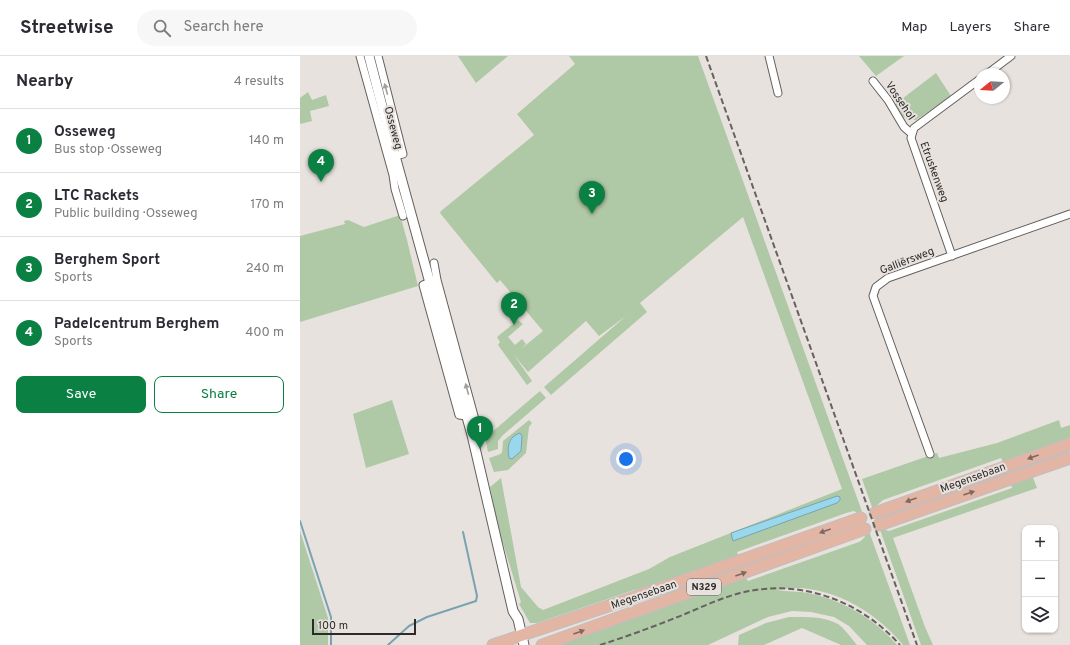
<!DOCTYPE html>
<html lang="en">
<head>
<meta charset="utf-8">
<style>
	body { margin:0; font-family:Overpass,sans-serif; background:#f7f7f7; color:#2b2b33 }
	.controls { position:absolute; right:12px; bottom:12px; display:grid; overflow:hidden; border-radius:8px; box-shadow:0 1px 3px #0004 }
	.controls button { width:36px; height:36px; display:grid; place-items:center; padding:0; border:0; border-bottom:1px solid #e1e1e2; background:#fff; color:#2b2b33; font:20px sans-serif }
	.compass { position:absolute; left:674px; top:12px; width:36px; height:36px; border-radius:50%; background:#fff; box-shadow:0 1px 3px #0004; rotate:252deg }
	.scale { position:absolute; left:12px; bottom:10px; width:104px; box-sizing:border-box; padding-left:4px; border:2px solid #2d2b2a; border-top:0; font-size:11px; line-height:14px; white-space:nowrap; color:#2d2b2a; -webkit-text-stroke:3px #e8e2de; paint-order:stroke }
	.you { position:absolute; left:326px; top:403px; width:14px; height:14px; margin:-10px; border:3px solid #fff; border-radius:50%; background:#1a73e8; box-shadow:0 0 0 6px #1a73e833 }
	.badge { display:grid; place-items:center; width:26px; height:26px; border-radius:50%; background:#0b8043; color:#fff; font-size:13px; font-weight:700 }
	.pin { position:absolute; translate:-50% -33px; filter:drop-shadow(0 1px 2px #0008) }
	.pin::after { content:''; position:absolute; top:21px; width:14px; height:12px; background:inherit; clip-path:polygon(0 0,100% 0,50% 100%) }
	.list { margin:0; padding:0; list-style:none }
	h2 { display:flex; justify-content:space-between; align-items:center; height:52px; margin:0; padding:0 16px; font-size:17px }
	h2 small { font-size:13px; font-weight:400; color:#7c7c81 }
	.list li { display:grid; grid-template-columns:26px 1fr auto; gap:12px; align-items:center; box-sizing:border-box; height:64px; padding:0 16px; border-top:1px solid #e1e1e2 }
	.list b { display:block; font-size:15px; white-space:nowrap }
	.list p { margin:0; font-size:13px; white-space:nowrap; color:#7c7c81 }
	.list em { font-size:13px; font-style:normal; color:#7c7c81 }
	.actions { display:flex; gap:8px; padding:12px 16px }
	.actions a { flex:1; padding:9px 0; border:1px solid #0b8043; border-radius:8px; text-align:center; font-size:14px; color:#0b8043 }
	.actions .main { background:#0b8043; color:#fff }
	.icon { flex:none; width:22px; height:22px; fill:none; stroke:currentColor; stroke-width:2; stroke-linecap:round; stroke-linejoin:round }
	.map { position:relative; flex:none; width:770px; height:589px; overflow:hidden }
	header { display:flex; align-items:center; gap:24px; box-sizing:border-box; height:56px; padding:0 20px; background:#fff; border-bottom:1px solid #e1e1e2 }
	header strong { font-size:19px }
	nav { display:flex; gap:22px; margin-inline-start:auto; font-size:14px }
	.search { width:280px; height:36px; background:#f7f7f7; display:flex; align-items:center; gap:10px; box-sizing:border-box; padding:0 14px; border-radius:22px; color:#7c7c81; font-size:15px }
	main { display:flex }
	aside { flex:1; background:#fff }
	.map>svg:first-child { display:block }
	.green { fill:#afc8a5 }
	.water { fill:#99d7ec; stroke:#79a3b2 }
	.lines { fill:none; stroke-linecap:round; stroke-linejoin:round }
	.stream { stroke:#79a3b2; stroke-width:2 }
	.minor-casing { stroke:#645f5d; stroke-width:9 }
	.tertiary-casing { stroke:#645f5d; stroke-width:11 }
	.primary-casing { stroke:#c0bfbf; stroke-width:13 }
	.minor { stroke:#fff; stroke-width:7 }
	.tertiary { stroke:#fff; stroke-width:9 }
	.primary { stroke:#e2b5a5; stroke-width:11 }
	.rail { stroke:#656260; stroke-width:2; stroke-dasharray:6 3; stroke-linecap:butt }
	.oneway { fill:#a0a09f }
	.oneway2 { fill:#7e6961 }
	.labels { text-anchor:middle; dominant-baseline:central; stroke-width:4; stroke-linejoin:round; paint-order:stroke }
	.shield { fill:#e8e2de; stroke:#656260; stroke-width:1 }
	.shield-label { font-size:10px; font-weight:bold; fill:#2d2b2a }
	.street-label { font-size:11px; fill:#2d2b2a; stroke:#e8e2de }
</style>
</head>
<body>
<header>
<strong>Streetwise</strong>
<div class="search"><svg class="icon" aria-label="search" viewBox="0 0 24 24"><circle cx="10" cy="10" r="6"/><path d="M15 15l6 6"/></svg>Search here</div>
<nav><a>Map</a><a>Layers</a><a>Share</a></nav>
</header>
<main>
<aside>
<h2>Nearby<small>4 results</small></h2>
<ul class="list">
<li><span class="badge">1</span><div><b>Osseweg</b><p>Bus stop · Osseweg</p></div><em>140 m</em></li>
<li><span class="badge">2</span><div><b>LTC Rackets</b><p>Public building · Osseweg</p></div><em>170 m</em></li>
<li><span class="badge">3</span><div><b>Berghem Sport</b><p>Sports</p></div><em>240 m</em></li>
<li><span class="badge">4</span><div><b>Padelcentrum Berghem</b><p>Sports</p></div><em>400 m</em></li>
</ul>
<div class="actions"><a class="main">Save</a><a>Share</a></div>
</aside>
<div class="map">
<svg width="770" height="589" viewBox="0 0 770 589">
	<rect width="100%" height="100%" fill="#e8e2de"/>
	<!-- green -->
	<path class="green" d="M158 0H208L176 27Z
		M269 0H398L610 589H603C575 554 523 524 477 534 487 536 498 535 508 537 542 544 574 562 597 589H567L549 570 534 561 511 556 492 555 468 561 408 589H255L445 520 448 525 559 486C571 479 564 470 560 459L554 455 546 457 437 496 439 501 353 532 334 534 237 567H230L219 548 221 546 198 471 190 431 201 422 221 531 238 551 243 554 349 513 370 501 542 433 443 161 340 247 347 256 251 339 244 331 326 260 299 280 286 265 228 316 214 299 232 325 227 329 198 289 200 286 197 281 218 264 223 268 208 281 215 289 222 283 226 288 221 293 243 275 200 224 197 227 140 157 141 155 234 79 217 58 275 8Z
		M559 0H604L576 20Z
		M636 17 651 40 616 64 607 63 602 60 594 49Z
		M8 36 12 44 26 39 29 50 10 55 12 65 0 68V42Z
		M100 159 107 184 118 230 0 266V180L45 168 44 165 48 164 64 171Z
		M240 335 246 342 203 379 198 385V393L188 396 185 382Z
		M92 344 109 398 66 412 53 358Z
		M229 364 232 367 229 371 226 397 208 414 194 416 189 402C204 397 202 400 203 385Z
		M759 364 761 372 770 369V385L704 408 701 402 583 444 575 451C574 458 578 468 583 473L589 475 712 432 711 428 732 419 737 432 593 482 625 571 633 589H621L562 423 637 397 639 402 697 387Z
		M0 475 28 562V589H0Z
		M489 561C504 561 524 560 538 568 545 573 551 582 557 589H541L502 572 464 589H438L439 579 466 567Z"/>
	<!-- water -->
	<path class="water" d="M220 377 222 380 221 395 212 403 209 402C207 391 208 381 220 377Z
		M537 440 540 441V444L537 447 433 485 431 477Z"/>
	<g class="lines">
		<!-- stream -->
		<path class="stream" d="M0 465 31 561V589
			M88 589 109 570 127 561 176 545 177 540 163 476"/>
		<!-- minor casing -->
		<g class="minor-casing">
			<path id="minor" d="M60 0 93 119 95 133 103 160
				M78 0 103 98 95 100
				M469 0 478 37
				M687 18 711 0
				M573 25 588 44 604 71 611 77
				M652 200 611 82 614 72 680 23
				M134 207 137 224 177 371 172 379
				M133 225 123 229 159 359 166 360
				M630 398 573 240 576 231 588 222 770 158"/>
		</g>
		<!-- tertiary casing -->
		<g class="tertiary-casing">
			<path id="tertiary" d="M69 0 95 100 172 379 213 555 218 563 224 589"/>
		</g>
		<!-- primary casing -->
		<g class="primary-casing">
			<path id="primary" d="M575 457 770 388
				M579 469 770 402
				M193 589 388 523 561 462
				M242 589 565 473"/>
		</g>
		<!-- minor -->
		<use href="#minor" class="minor"/>
		<!-- tertiary -->
		<use href="#tertiary" class="tertiary"/>
		<!-- primary -->
		<use href="#primary" class="primary"/>
		<!-- rail -->
		<path class="rail" d="M406 0 617 589
			M300 589C325 581 350 572 375 562 396 554 417 543 440 537 499 522 560 544 600 589"/>
	</g>
	<!-- one-way arrows -->
	<defs><path id="oneway-solid" d="M-6-.8H1V-3.2L6.5 0L1 3.2V.8H-6Z"/></defs>
	<g class="oneway">
		<use href="#oneway-solid" transform="translate(86 33) rotate(-105)"/>
		<use href="#oneway-solid" transform="translate(167 333) rotate(-105)"/>
	</g>
	<g class="oneway2">
		<use href="#oneway-solid" transform="translate(733 401) rotate(160)"/>
		<use href="#oneway-solid" transform="translate(669 437) rotate(-19)"/>
		<use href="#oneway-solid" transform="translate(611 444) rotate(160)"/>
		<use href="#oneway-solid" transform="translate(525 475) rotate(160)"/>
		<use href="#oneway-solid" transform="translate(441 518) rotate(-20)"/>
		<use href="#oneway-solid" transform="translate(279 576) rotate(-20)"/>
	</g>
	<g class="labels">
		<!-- shield labels -->
		<rect class="shield" x="387" y="523" width="34" height="16" rx="3"/>
		<g class="shield-label">
			<text x="404" y="531">N329</text>
		</g>
		<!-- street labels -->
		<g class="street-label">
			<text transform="translate(600 45) rotate(56)">Vossehol</text>
			<text transform="translate(93 72) rotate(75)">Osseweg</text>
			<text transform="translate(634 116) rotate(70)">Etruskenweg</text>
			<text transform="translate(607 205) rotate(-21)">Galliërsweg</text>
			<text transform="translate(673 422) rotate(-20)">Megensebaan</text>
			<text transform="translate(344 539) rotate(-19)">Megensebaan</text>
		</g>
	</g>
</svg>
<div class="controls">
<button>+</button>
<button>−</button>
<button><svg class="icon" aria-label="layers" viewBox="0 0 24 24"><path d="M12 4l9 5-9 5-9-5zM3 14l9 5 9-5"/></svg></button>
</div>
<svg class="compass" viewBox="-18 -18 36 36"><path d="M0-13l5 13h-10z" fill="#e53935"/><path d="M0 13l5-13h-10z" fill="#7c7c81"/></svg>
<div class="scale">100 m</div>
<div class="you"></div>
<div class="pin badge" style="left:180px;top:393px">1</div>
<div class="pin badge" style="left:214px;top:269px">2</div>
<div class="pin badge" style="left:292px;top:158px">3</div>
<div class="pin badge" style="left:21px;top:126px">4</div>
</div>
</main>
</body>
</html>
